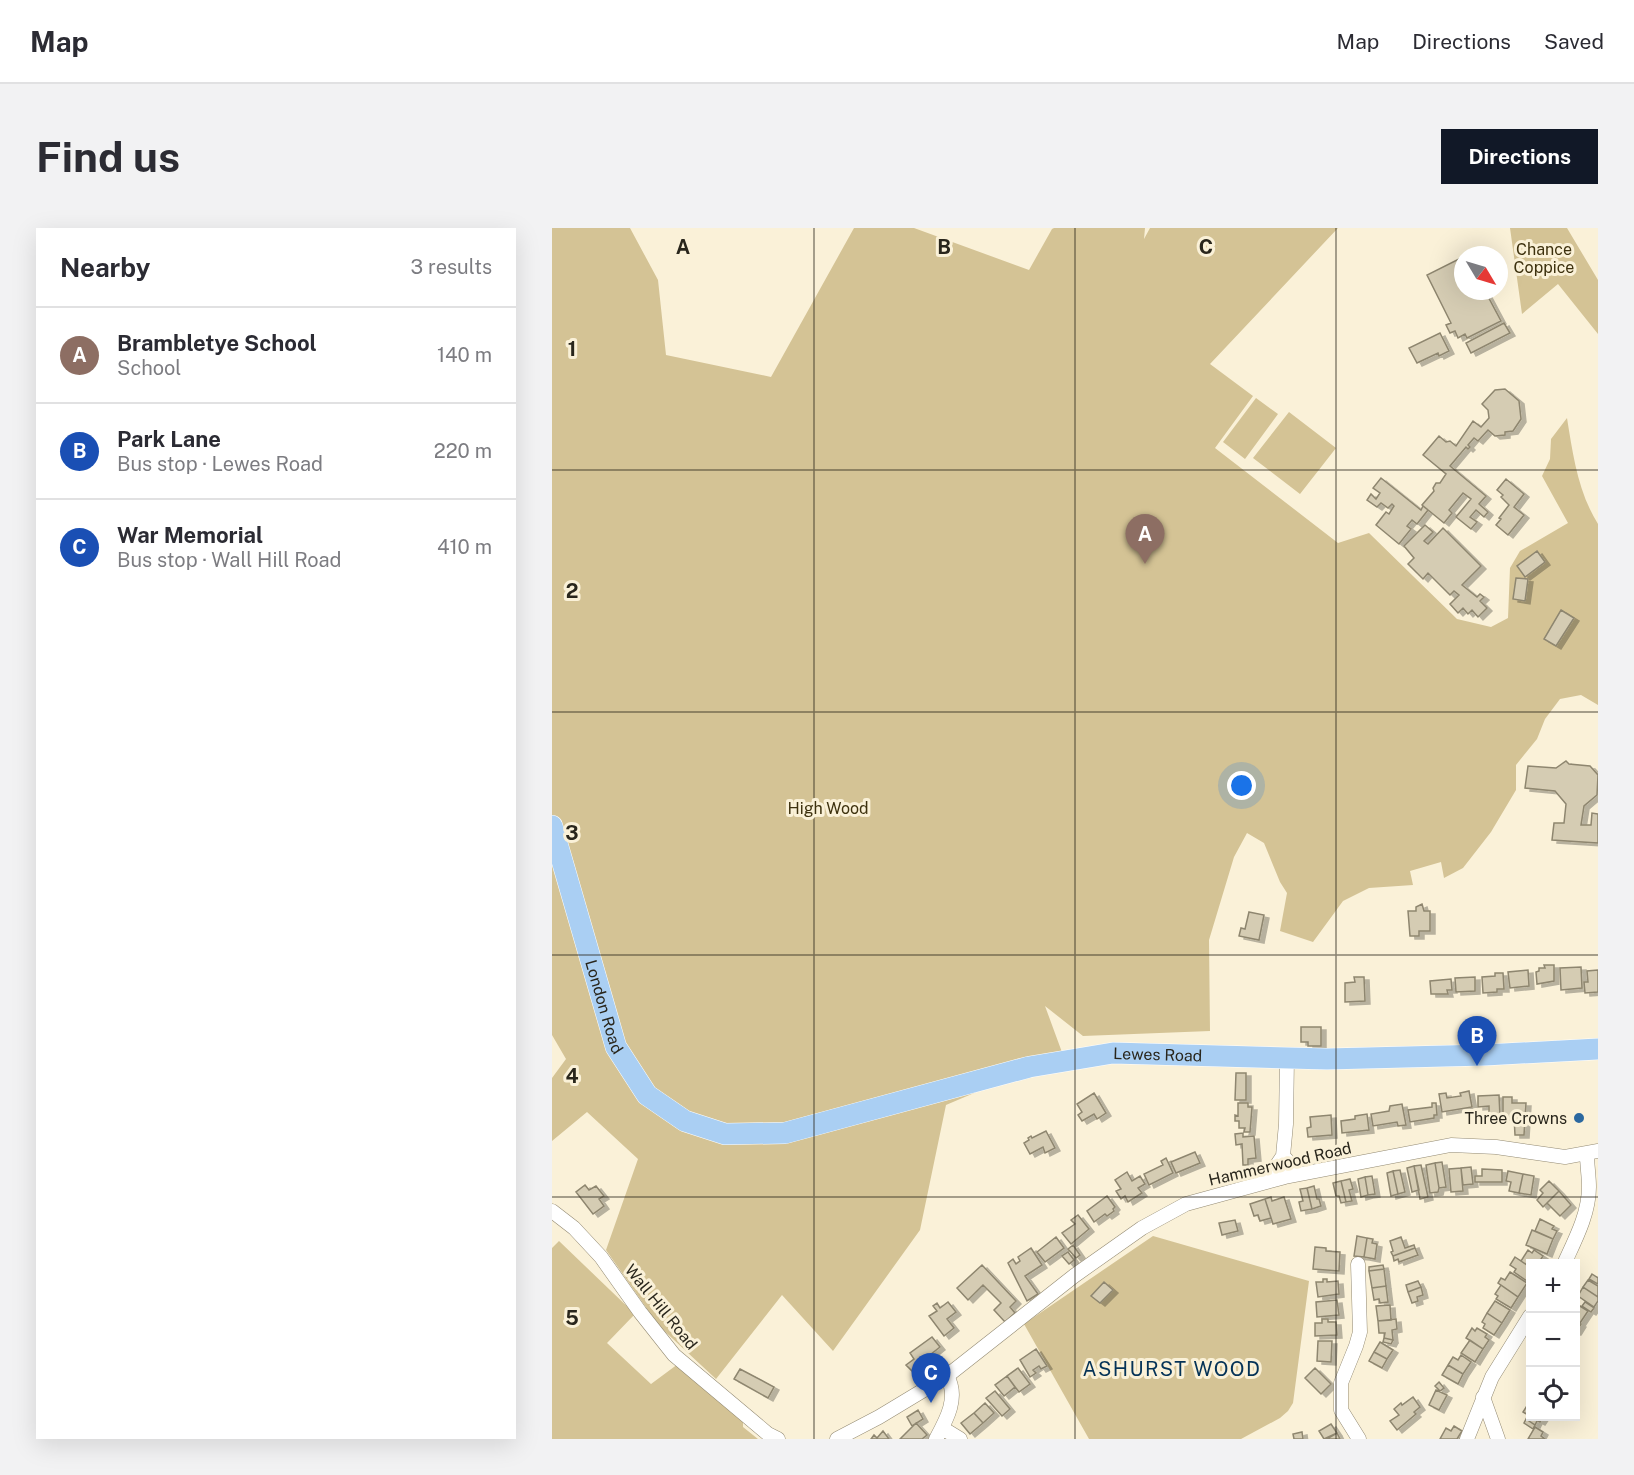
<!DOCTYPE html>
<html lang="en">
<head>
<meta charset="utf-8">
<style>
	body { margin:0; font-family:"Public Sans",sans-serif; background:#f2f2f3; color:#2b2b33 }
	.controls { position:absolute; right:18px; bottom:18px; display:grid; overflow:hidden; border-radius:0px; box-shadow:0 6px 24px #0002 }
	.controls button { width:54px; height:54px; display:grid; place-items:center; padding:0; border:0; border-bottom:2px solid #e1e1e2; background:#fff; color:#2b2b33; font:30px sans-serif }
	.compass { position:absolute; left:902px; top:18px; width:54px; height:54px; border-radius:50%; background:#fff; box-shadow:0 6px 24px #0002; rotate:128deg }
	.you { position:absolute; left:690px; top:558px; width:21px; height:21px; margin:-15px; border:4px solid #fff; border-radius:50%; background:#1a73e8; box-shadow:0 0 0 9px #1a73e833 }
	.badge { display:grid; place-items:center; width:39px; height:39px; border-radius:50%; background:#111827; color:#fff; font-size:20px; font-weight:700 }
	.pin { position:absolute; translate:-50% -50px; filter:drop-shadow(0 2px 3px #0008) }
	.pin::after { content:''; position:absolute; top:32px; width:21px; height:18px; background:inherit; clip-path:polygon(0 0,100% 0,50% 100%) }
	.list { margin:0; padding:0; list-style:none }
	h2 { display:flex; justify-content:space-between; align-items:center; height:78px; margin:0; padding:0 24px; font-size:26px }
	h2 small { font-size:20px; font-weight:400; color:#7c7c81 }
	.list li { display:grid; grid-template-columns:39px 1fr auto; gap:18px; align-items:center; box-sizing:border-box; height:96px; padding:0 24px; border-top:2px solid #e1e1e2 }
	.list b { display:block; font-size:22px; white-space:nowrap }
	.list p { margin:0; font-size:20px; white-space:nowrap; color:#7c7c81 }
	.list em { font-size:20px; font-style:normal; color:#7c7c81 }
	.icon { flex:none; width:33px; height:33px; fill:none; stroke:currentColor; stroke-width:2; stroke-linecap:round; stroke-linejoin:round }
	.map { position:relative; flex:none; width:1046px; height:1211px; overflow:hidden; border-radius:0px }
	header { display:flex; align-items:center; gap:36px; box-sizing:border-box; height:84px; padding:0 30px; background:#fff; border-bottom:2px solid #e1e1e2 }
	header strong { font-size:28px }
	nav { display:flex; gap:33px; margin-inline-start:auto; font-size:21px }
	.intro { display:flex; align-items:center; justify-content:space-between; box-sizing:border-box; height:144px; padding:0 36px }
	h1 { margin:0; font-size:42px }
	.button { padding:15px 27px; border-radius:0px; background:#111827; color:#fff; font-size:21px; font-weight:700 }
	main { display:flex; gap:36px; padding:0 36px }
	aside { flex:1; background:#fff; border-radius:0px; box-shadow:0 6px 24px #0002 }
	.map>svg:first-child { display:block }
	.green { fill:#d4c395 }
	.building { fill:#d5ccb3; stroke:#8e866f; stroke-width:1.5; filter:url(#shadow) }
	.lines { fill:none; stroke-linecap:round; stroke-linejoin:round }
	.minor-casing { stroke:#938a73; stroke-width:15 }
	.highway-casing { stroke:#fff; stroke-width:22 }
	.minor { stroke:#fff; stroke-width:14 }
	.highway { stroke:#aacff3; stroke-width:21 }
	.grid { fill:none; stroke:#29261c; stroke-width:1.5; stroke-opacity:0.55 }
	.poi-dot { fill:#2b689f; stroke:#faf1d8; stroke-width:2 }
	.labels { text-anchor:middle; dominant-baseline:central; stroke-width:6; stroke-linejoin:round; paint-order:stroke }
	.park-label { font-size:16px; fill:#3d310e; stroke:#faf1d8 }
	.street-label { font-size:16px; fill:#29261c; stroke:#faf1d8 }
	.poi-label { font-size:16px; fill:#29261c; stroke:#faf1d8; text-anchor:end }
	.quarter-label { font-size:20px; letter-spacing:1.5px; fill:#053357; stroke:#faf1d8 }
	.grid-label { font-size:20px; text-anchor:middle; font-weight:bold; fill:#29261c; stroke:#faf1d8; stroke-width:6; stroke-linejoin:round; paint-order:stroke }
</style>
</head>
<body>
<header>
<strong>Map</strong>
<nav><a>Map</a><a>Directions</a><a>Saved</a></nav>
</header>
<div class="intro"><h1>Find us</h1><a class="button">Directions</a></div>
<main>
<aside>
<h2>Nearby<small>3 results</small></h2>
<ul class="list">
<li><span class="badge" style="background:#8d6e63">A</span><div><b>Brambletye School</b><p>School</p></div><em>140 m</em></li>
<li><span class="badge" style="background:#1a4fb4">B</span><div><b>Park Lane</b><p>Bus stop · Lewes Road</p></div><em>220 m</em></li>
<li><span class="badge" style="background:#1a4fb4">C</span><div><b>War Memorial</b><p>Bus stop · Wall Hill Road</p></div><em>410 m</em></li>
</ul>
</aside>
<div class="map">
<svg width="1046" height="1211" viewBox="0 0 1046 1211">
	<defs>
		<filter id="shadow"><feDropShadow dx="5" dy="3" stdDeviation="0" flood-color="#0004"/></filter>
	</defs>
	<rect width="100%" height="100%" fill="#faf1d8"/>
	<!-- green -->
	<path class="green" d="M0 0H78L106 52 114 127 219 149 302 0H362L477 42 500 1 502 0H593L592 11 598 0H786L658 136 701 168 663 220 786 315 817 305 905 391 939 399 956 390 958 340 968 323 1016 295 990 248 998 231 999 211 1015 190C1021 227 1026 264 1046 296V477L1029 467 1008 471 993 491 985 511 964 537V562L939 604 911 640 892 650 889 634 858 643 861 657 817 660 791 673 761 714 728 703 735 665 728 654 712 615 695 605 682 629 657 712 658 803 531 808 493 778 511 827 394 877 368 1002 281 1123 230 1067 164 1151 107 1098 54 1022 86 931 35 884 0 913V850L14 831 0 807Z
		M958 0H1015L1046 52V106L1006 56 970 86Z
		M704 170 726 186 693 231 671 214Z
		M737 184 784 220 748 266 701 230Z
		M601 1008 757 1053 741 1175 736 1183 728 1190 689 1211H537L472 1096Z
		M7 1013 83 1086 55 1115 99 1156 126 1136 191 1189V1199L206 1211H0V1020Z"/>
	<!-- building -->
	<path class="building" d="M911 29V63H933L949 93 915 110 913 106 906 110 903 103 898 105 894 97 899 95 875 47Z
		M952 95 958 105 919 125 914 115Z
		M888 105 897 123 887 128 886 125 865 135 857 120Z
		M953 161 967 173 969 191 961 203 953 204V207L943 208 936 202 926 213 922 210 916 217 918 219 916 221 914 219 898 238 934 268 927 276 936 284 932 289 924 282 918 289 925 294 919 301 904 289 919 271 911 265 897 282 900 285 892 295 870 277 882 263 881 260 884 255H888L894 246 871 227 887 208 894 214 898 213 904 218 921 193 929 199 937 190 936 182 930 176 943 162Z
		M829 250 869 282 871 278 876 282 865 296 860 292 855 298 859 301 847 316 824 297 834 284 837 286 842 278 840 276 836 280 829 275 825 279 815 272 819 266 824 271 828 265 821 260Z
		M954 251 972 266 962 279 972 287 956 307 944 297 949 291 947 290 957 277 949 269 951 267 945 262Z
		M873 297 881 304 872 313 876 316 891 300 929 338 910 357 925 369 928 366 932 369 928 373 935 380 926 389 920 382 916 386 911 380 906 385 898 376 907 367 902 363 898 367 876 345 871 351 856 336 862 330 852 318Z
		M985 323 993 334 973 349 965 338Z
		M964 350 976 351 973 373 961 371Z
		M1009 382 1022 390 1004 418 992 411Z
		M1014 533 1017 536 1038 538 1046 547 1045 567 1032 578 1029 597H1039L1040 585 1046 586V615L1000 612 1002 595H1012L1014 576 1003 563 973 560 976 538 1004 540Z
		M870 676 872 683H878V703H867V708H858L856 683H864V679Z
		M697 684 712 687 707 712 687 708 689 700 693 701Z
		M992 737H1002V753L985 756 984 744 987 743V740H993Z
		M1029 739 1030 760 1009 762 1008 740Z
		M976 742 977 758 958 760 956 744Z
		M1046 742V764L1033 765 1032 754H1036L1035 743Z
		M943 745H951L952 761H945V764L931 765 930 749 943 748Z
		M802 749H812L813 773 793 774V755L803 754Z
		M923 749V763L904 764 903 750Z
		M899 751 900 762H895L896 766H879L878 753Z
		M749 799H769V818H756V814H749Z
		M684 845H694V872H683Z
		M917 863 920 879 890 884 887 866 894 865 895 870 909 868 908 865Z
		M542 865 554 885 545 891 542 886 530 893 526 887 530 884 525 876Z
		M947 867 948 889 937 890V878L926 879V868Z
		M951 869H960V875H974L972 907H963L962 889H951Z
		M686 875H696V879H700L698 904H692L693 900H687V893H683V887L686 888Z
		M880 875H884L885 887H882V890L858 894 856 882 880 879Z
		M850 876 854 897 846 898 845 894 821 898 819 886 837 883 838 878Z
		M815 886 817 902 790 905 789 893 803 891V888Z
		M779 887 780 907 756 909 755 900 759 899 758 889Z
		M494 903 503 920 493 925 491 919 478 926 472 915 477 912 476 910 479 908 480 910Z
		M691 905V909L702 908 704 930 696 931V937H691L690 916 684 917 683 906Z
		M643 924 648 935 624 945 619 934Z
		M614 930 621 945 597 957 592 946 611 937 609 933Z
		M890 934 894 959 887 960 883 935Z
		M883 935 887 960 886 964 878 965 874 937Z
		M869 937 876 969 868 971 862 938Z
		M862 938 867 962 860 964 855 940Z
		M919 939 921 956 911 957 909 940Z
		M909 940 911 963 899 964 897 941Z
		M930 941 950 942V954H923V948H930Z
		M848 942 853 964 846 966 841 943Z
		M841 943 846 966 839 968 835 945Z
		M956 943 971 946 967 965 957 963 959 954 954 953Z
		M575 944 580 953 588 948 593 956 586 960 590 965 576 974 573 968 569 971 564 963 569 961 563 952Z
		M971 946 982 948 979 967 967 965Z
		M820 948 823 966 816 967 813 949Z
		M813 949 816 967 809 969 806 951Z
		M798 951 801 961 797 962 800 973 794 974 789 953Z
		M789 953 794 974 789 975 787 968H784L781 955Z
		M997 953 1007 963 991 979 985 972 991 965 988 962Z
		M33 957 37 962 44 958 52 968 47 971 52 978 41 986 24 964Z
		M762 958 765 971H767L769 978 760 981 755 960Z
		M755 960 760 981 749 983 747 974 751 973 748 961Z
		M1007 963 1019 977 1008 988 995 975Z
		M555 968 563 979 561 981 562 983 555 988 553 986 542 994 535 983Z
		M719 969 720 973 732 969 739 991 721 996 713 971Z
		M713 971 719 990 708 993 706 987 702 988 698 976Z
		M526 987 537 1001 519 1016 510 1005 523 996 519 992Z
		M988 991 1002 998 1000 1001 1005 1003 1001 1011 983 1003Z
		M683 992 686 1003 670 1007 667 995Z
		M980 1002 1001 1011 995 1026 974 1017Z
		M805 1008 815 1010 812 1029 802 1028Z
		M504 1009 512 1020 493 1034 485 1024Z
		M849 1009 853 1020 862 1017 863 1020 841 1028 839 1024 841 1023 838 1013Z
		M815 1010 821 1011 820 1015 825 1016 823 1031 812 1029Z
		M521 1017 528 1027 524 1030 516 1021Z
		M763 1019 774 1020V1023L788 1024 787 1043 761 1041Z
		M479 1020 490 1037 473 1048 486 1066 475 1073 456 1035 461 1031 464 1036 468 1033 466 1029Z
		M863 1020 866 1027 847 1034 846 1031 842 1033 841 1028Z
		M976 1022 980 1025 982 1022 991 1028 986 1036H978V1039L969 1033Z
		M516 1024 522 1032 517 1036 510 1028Z
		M963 1029 978 1039V1047L975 1053 962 1044 964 1041 958 1037Z
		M430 1037 464 1073 458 1079 463 1085 453 1094 442 1082 449 1075 431 1057 416 1072 405 1060Z
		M831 1037 832 1041 817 1043V1039Z
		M832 1041 834 1058 820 1060 817 1043Z
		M958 1044 975 1055 966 1069 946 1055 949 1050 953 1052Z
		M1040 1046 1046 1050V1056L1037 1051Z
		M771 1051H775V1054L786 1053 787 1066 766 1069 764 1054H771Z
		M1036 1052 1046 1058V1069L1031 1059Z
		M866 1053 869 1059 856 1064 854 1057Z
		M552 1054 561 1062 548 1075 539 1068Z
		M949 1057 966 1069 959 1080 944 1071 946 1068 943 1066Z
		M834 1058 836 1074 828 1075 827 1071 822 1072 820 1060Z
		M869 1059 871 1067 865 1069 866 1073 860 1075 856 1064Z
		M1031 1059 1046 1069V1073L1042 1079 1026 1068Z
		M785 1072 787 1087 765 1089 764 1074Z
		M943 1073 958 1082 950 1095 935 1085Z
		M396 1074 404 1084 395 1091 402 1100 392 1108 377 1088 385 1083 381 1078 385 1075 388 1080Z
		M1033 1074 1042 1080 1039 1084 1030 1078Z
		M1023 1075 1036 1083 1028 1095 1023 1092Z
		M838 1077 839 1092 826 1093 824 1078Z
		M935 1085 950 1095 942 1107 931 1100 933 1096 930 1094Z
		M770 1091H776V1094H784L785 1107 763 1108V1095H770Z
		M844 1091 845 1101 840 1102 841 1112 832 1110 833 1105H827L826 1093Z
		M1023 1092 1029 1096 1024 1104H1023Z
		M920 1100 923 1103 925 1100 935 1106 933 1109 937 1112 931 1121 914 1110Z
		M380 1109 388 1119 378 1127 383 1135 365 1148 354 1137 362 1131 358 1125Z
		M832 1110 841 1112 839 1116 831 1114Z
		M918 1112 931 1121 923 1134 909 1125Z
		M766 1113H780L779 1134 765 1133Z
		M828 1114 841 1122 835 1131 822 1124Z
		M484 1121 495 1138 489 1141 487 1138 481 1142 484 1145 478 1149 468 1132Z
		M822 1124 835 1131 830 1140 817 1133Z
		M909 1127 919 1134 911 1146 896 1137 901 1129 906 1132Z
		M896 1137 911 1146 906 1156 890 1147Z
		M466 1140 478 1156 467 1164 455 1148Z
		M763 1140 779 1156 769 1166 753 1150Z
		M188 1141 222 1159 216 1170 182 1151Z
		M455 1148 463 1159 452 1168 443 1157Z
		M887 1154 892 1160 888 1163 883 1158Z
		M884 1162 895 1167 887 1182 877 1177Z
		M443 1163 458 1181 450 1188 434 1170Z
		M861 1169 868 1179 862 1184 864 1186 845 1202 838 1193 847 1187 842 1181 849 1175 850 1177Z
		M978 1173V1188H992L988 1194 971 1184Z
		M433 1175 442 1185 431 1195 422 1185Z
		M366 1182 371 1191 360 1198 355 1189Z
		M422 1185 431 1195 418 1206 409 1195Z
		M976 1187 985 1193 983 1197 974 1191Z
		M974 1191 983 1197 981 1201 972 1195Z
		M364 1195 375 1207 370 1211H348Z
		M779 1196 785 1205 772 1211 767 1203Z
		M902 1198 910 1203 905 1211H888L894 1200 899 1203Z
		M983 1199 991 1204 989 1208 993 1211H976Z
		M331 1203 337 1211H319L322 1207 325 1210Z
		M750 1204 751 1211H742L741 1206Z
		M785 1205 788 1211H775Z"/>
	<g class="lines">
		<!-- minor casing -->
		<g class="minor-casing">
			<path id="minor" d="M731 928 734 896 735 830
				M714 953 731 928 748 946
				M0 983 22 1000 49 1029 88 1084 122 1127 216 1206 226 1211
				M806 1036 808 1104 804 1118 789 1155V1182L807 1211
				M1012 1036C1023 1012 1037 986 1037 959 1037 948 1035 937 1035 926
				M931 1169 946 1211
				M390 1200 408 1211
				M285 1211 327 1189 395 1148 522 1048 590 1000 634 976 733 949 899 917 944 919 1013 929 1046 923
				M384 1211C395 1191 407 1169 395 1148
				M915 1211 940 1149 978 1088"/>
		</g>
		<!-- highway casing -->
		<g class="highway-casing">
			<g id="highway">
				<path id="s1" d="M0 598 64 819 95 867 133 893 173 906 233 905 477 839 561 825 775 831 933 827 1046 821"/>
			</g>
		</g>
		<!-- minor -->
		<use href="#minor" class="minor"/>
		<!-- highway -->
		<use href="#highway" class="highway"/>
	</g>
	<!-- grid -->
	<path class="grid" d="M262 0V1211M523 0V1211M784 0V1211M0 242H1046M0 484H1046M0 727H1046M0 969H1046"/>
	<!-- markers -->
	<circle class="poi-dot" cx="1027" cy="890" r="6"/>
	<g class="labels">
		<!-- park labels -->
		<g class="park-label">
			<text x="992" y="21">Chance<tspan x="992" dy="18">Coppice</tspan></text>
			<text x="276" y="580">High Wood</text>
		</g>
		<!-- street labels -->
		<g class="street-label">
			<text stroke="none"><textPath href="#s1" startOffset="188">London Road</textPath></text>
			<text stroke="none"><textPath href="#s1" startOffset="818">Lewes Road</textPath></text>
			<text transform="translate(728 936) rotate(-13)">Hammerwood Road</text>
			<text transform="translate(109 1079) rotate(51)">Wall Hill Road</text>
		</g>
		<!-- poi labels -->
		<g class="poi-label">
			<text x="1015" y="890">Three Crowns</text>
		</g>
		<!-- quarter labels -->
		<g class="quarter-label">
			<text x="620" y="1141">ASHURST WOOD</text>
		</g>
	</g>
	<g class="grid-label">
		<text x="131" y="26">A</text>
		<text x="392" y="26">B</text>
		<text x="654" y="26">C</text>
		<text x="20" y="128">1</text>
		<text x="20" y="370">2</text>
		<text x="20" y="612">3</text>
		<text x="20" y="855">4</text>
		<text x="20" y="1097">5</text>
	</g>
</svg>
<div class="controls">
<button>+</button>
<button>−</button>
<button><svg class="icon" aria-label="locate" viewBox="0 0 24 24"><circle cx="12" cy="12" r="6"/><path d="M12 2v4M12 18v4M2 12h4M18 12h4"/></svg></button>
</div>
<svg class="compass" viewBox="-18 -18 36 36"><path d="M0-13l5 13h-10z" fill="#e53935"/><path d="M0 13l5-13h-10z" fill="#7c7c81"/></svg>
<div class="you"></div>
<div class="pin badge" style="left:593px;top:336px;background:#8d6e63">A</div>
<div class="pin badge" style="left:925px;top:838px;background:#1a4fb4">B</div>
<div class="pin badge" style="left:379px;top:1175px;background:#1a4fb4">C</div>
</div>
</main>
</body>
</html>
